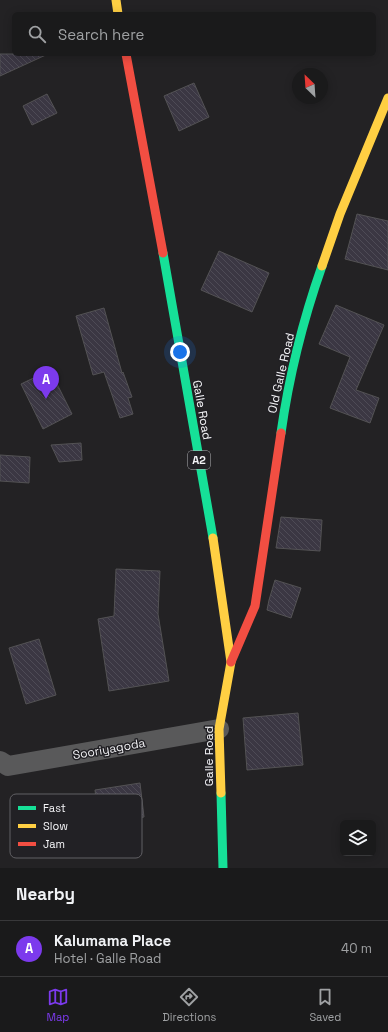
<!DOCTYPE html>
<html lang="en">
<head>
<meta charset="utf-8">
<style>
	body { margin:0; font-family:"Space Grotesk",sans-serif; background:#272728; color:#f1f3f6 }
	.controls { position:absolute; right:12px; bottom:12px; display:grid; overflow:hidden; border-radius:6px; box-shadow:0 2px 10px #0003 }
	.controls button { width:36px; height:36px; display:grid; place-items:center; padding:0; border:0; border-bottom:1px solid #38383a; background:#1a1a1b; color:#f1f3f6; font:20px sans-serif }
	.compass { position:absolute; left:292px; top:68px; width:36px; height:36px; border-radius:50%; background:#1a1a1b; box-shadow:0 2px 10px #0003; rotate:335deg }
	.you { position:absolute; left:180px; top:352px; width:14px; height:14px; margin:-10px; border:3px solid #fff; border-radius:50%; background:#1a73e8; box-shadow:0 0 0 6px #1a73e833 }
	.badge { display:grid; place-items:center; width:26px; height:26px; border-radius:50%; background:#7c3aed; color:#fff; font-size:13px; font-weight:700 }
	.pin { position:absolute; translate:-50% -33px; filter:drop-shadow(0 1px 2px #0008) }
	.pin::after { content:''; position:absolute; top:21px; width:14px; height:12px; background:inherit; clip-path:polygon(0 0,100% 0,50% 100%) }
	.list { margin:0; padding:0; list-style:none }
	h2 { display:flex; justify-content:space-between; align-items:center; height:52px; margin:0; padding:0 16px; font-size:17px }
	h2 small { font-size:13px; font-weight:400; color:#9fa1a3 }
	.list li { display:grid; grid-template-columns:26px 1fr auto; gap:12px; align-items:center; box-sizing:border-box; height:56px; padding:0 16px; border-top:1px solid #38383a }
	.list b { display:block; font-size:15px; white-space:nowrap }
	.list p { margin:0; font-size:13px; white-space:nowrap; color:#9fa1a3 }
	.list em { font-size:13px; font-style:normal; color:#9fa1a3 }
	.icon { flex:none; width:22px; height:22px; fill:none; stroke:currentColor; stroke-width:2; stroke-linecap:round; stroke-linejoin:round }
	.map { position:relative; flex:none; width:388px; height:868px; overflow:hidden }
	.search { position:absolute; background:#1a1a1b; box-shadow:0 2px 10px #0003; left:12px; right:12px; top:12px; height:44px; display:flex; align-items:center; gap:10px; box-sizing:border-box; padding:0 14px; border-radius:6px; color:#9fa1a3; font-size:15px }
	.sheet { height:108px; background:#1a1a1b }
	nav { display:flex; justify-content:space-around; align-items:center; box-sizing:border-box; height:56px; border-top:1px solid #38383a; background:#1a1a1b; font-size:11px; color:#9fa1a3 }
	nav a { display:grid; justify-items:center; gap:2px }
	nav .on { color:#7c3aed }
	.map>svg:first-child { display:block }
	.building { fill:url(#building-back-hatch); stroke:#535254 }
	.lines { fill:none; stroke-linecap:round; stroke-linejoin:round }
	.street { stroke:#59595a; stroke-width:20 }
	.fast { stroke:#16e098; stroke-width:9 }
	.slow { stroke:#ffcf43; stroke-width:9 }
	.jam { stroke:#f24e42; stroke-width:9 }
	.labels { text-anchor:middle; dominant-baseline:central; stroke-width:3; stroke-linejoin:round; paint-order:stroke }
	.shield { fill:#222125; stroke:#b5b5b8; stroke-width:1 }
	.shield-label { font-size:11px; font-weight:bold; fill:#f4f4f7 }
	.street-label { font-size:12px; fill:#f4f4f7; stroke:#222125 }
	.key { fill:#222125; stroke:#616064; stroke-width:1 }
	.key-label { font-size:11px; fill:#f4f4f7 }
</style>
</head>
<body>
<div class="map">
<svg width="388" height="868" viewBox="0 0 388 868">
	<defs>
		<pattern id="building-back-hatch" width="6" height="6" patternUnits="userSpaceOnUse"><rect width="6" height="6" fill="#3b3743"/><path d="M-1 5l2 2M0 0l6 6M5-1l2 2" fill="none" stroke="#4e4b56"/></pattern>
	</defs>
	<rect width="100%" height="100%" fill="#232224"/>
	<!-- building -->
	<path class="building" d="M0 54H48L0 76Z
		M194 83 209 117 179 131 164 96Z
		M47 94 57 113 32 125 23 106Z
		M357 214 388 221V270L345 259Z
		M219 251 269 273 252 312 201 290Z
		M336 305 384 325 356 390 379 398 370 423 330 408 350 357 319 344Z
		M104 308 122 373 123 372 132 397 128 398 133 414 120 418 104 372 93 375 76 316Z
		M50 370 72 414 43 429 21 384Z
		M81 443 82 460 59 462 51 445Z
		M0 455 30 457 29 483 0 481Z
		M281 517 322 520 320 551 276 548Z
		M116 569 160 571 158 614 169 681 109 691 98 619 114 616Z
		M275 580 301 588 291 618 267 610 269 600Z
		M39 639 56 695 26 704 9 648Z
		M298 713 303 765 247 770 243 718Z
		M140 783 144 817 99 824 95 790Z"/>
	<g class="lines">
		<!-- street -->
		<path class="street" d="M0 761 8 766 219 729"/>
		<!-- fast -->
		<path class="fast" d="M163 253 213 538
			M281 433C289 376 303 320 322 266
			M221 793 223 868"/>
		<!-- slow -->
		<path class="slow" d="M116 0 118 14
			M322 266 340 214 388 98
			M213 538 231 662 219 729 221 793"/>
		<!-- jam -->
		<path class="jam" d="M126 54 163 253
			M231 662 255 606 281 433"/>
	</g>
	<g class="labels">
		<!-- shield labels -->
		<rect class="shield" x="188" y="451" width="22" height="18" rx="3"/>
		<g class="shield-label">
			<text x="199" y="460">A2</text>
		</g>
		<!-- street labels -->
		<g class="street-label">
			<text transform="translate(281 373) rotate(-77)">Old Galle Road</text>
			<text transform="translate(202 410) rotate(80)">Galle Road</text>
			<text transform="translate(109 749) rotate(-10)">Sooriyagoda</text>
			<text transform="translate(209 756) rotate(-90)">Galle Road</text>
		</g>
	</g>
	<!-- legend -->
	<rect x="10" y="794" width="132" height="64" rx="6" class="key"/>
	<rect x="18" y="806" width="18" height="4" fill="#16e098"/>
	<rect x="18" y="824" width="18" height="4" fill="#ffcf43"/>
	<rect x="18" y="842" width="18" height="4" fill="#f24e42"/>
	<g class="key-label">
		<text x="43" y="812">Fast</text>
		<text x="43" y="830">Slow</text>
		<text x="43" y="848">Jam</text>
	</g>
</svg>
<div class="controls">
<button><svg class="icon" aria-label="layers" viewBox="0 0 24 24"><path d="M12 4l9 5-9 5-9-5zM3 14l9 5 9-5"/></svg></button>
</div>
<svg class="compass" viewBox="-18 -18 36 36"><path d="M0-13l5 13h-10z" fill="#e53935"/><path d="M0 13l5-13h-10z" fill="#9fa1a3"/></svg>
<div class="you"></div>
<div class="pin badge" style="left:46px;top:399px">A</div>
<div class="search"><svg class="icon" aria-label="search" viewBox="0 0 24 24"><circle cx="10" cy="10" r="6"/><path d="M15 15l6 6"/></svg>Search here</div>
</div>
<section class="sheet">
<h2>Nearby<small></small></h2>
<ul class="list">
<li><span class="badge">A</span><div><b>Kalumama Place</b><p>Hotel · Galle Road</p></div><em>40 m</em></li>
</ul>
</section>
<nav>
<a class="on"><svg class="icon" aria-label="map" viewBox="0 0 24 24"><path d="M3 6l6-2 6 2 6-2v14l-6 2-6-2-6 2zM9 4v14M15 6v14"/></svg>Map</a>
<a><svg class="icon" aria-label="directions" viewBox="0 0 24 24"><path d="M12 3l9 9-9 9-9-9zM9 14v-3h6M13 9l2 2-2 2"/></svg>Directions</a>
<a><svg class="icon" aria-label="saved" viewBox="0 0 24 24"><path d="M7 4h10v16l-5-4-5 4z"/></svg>Saved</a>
</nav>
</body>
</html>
